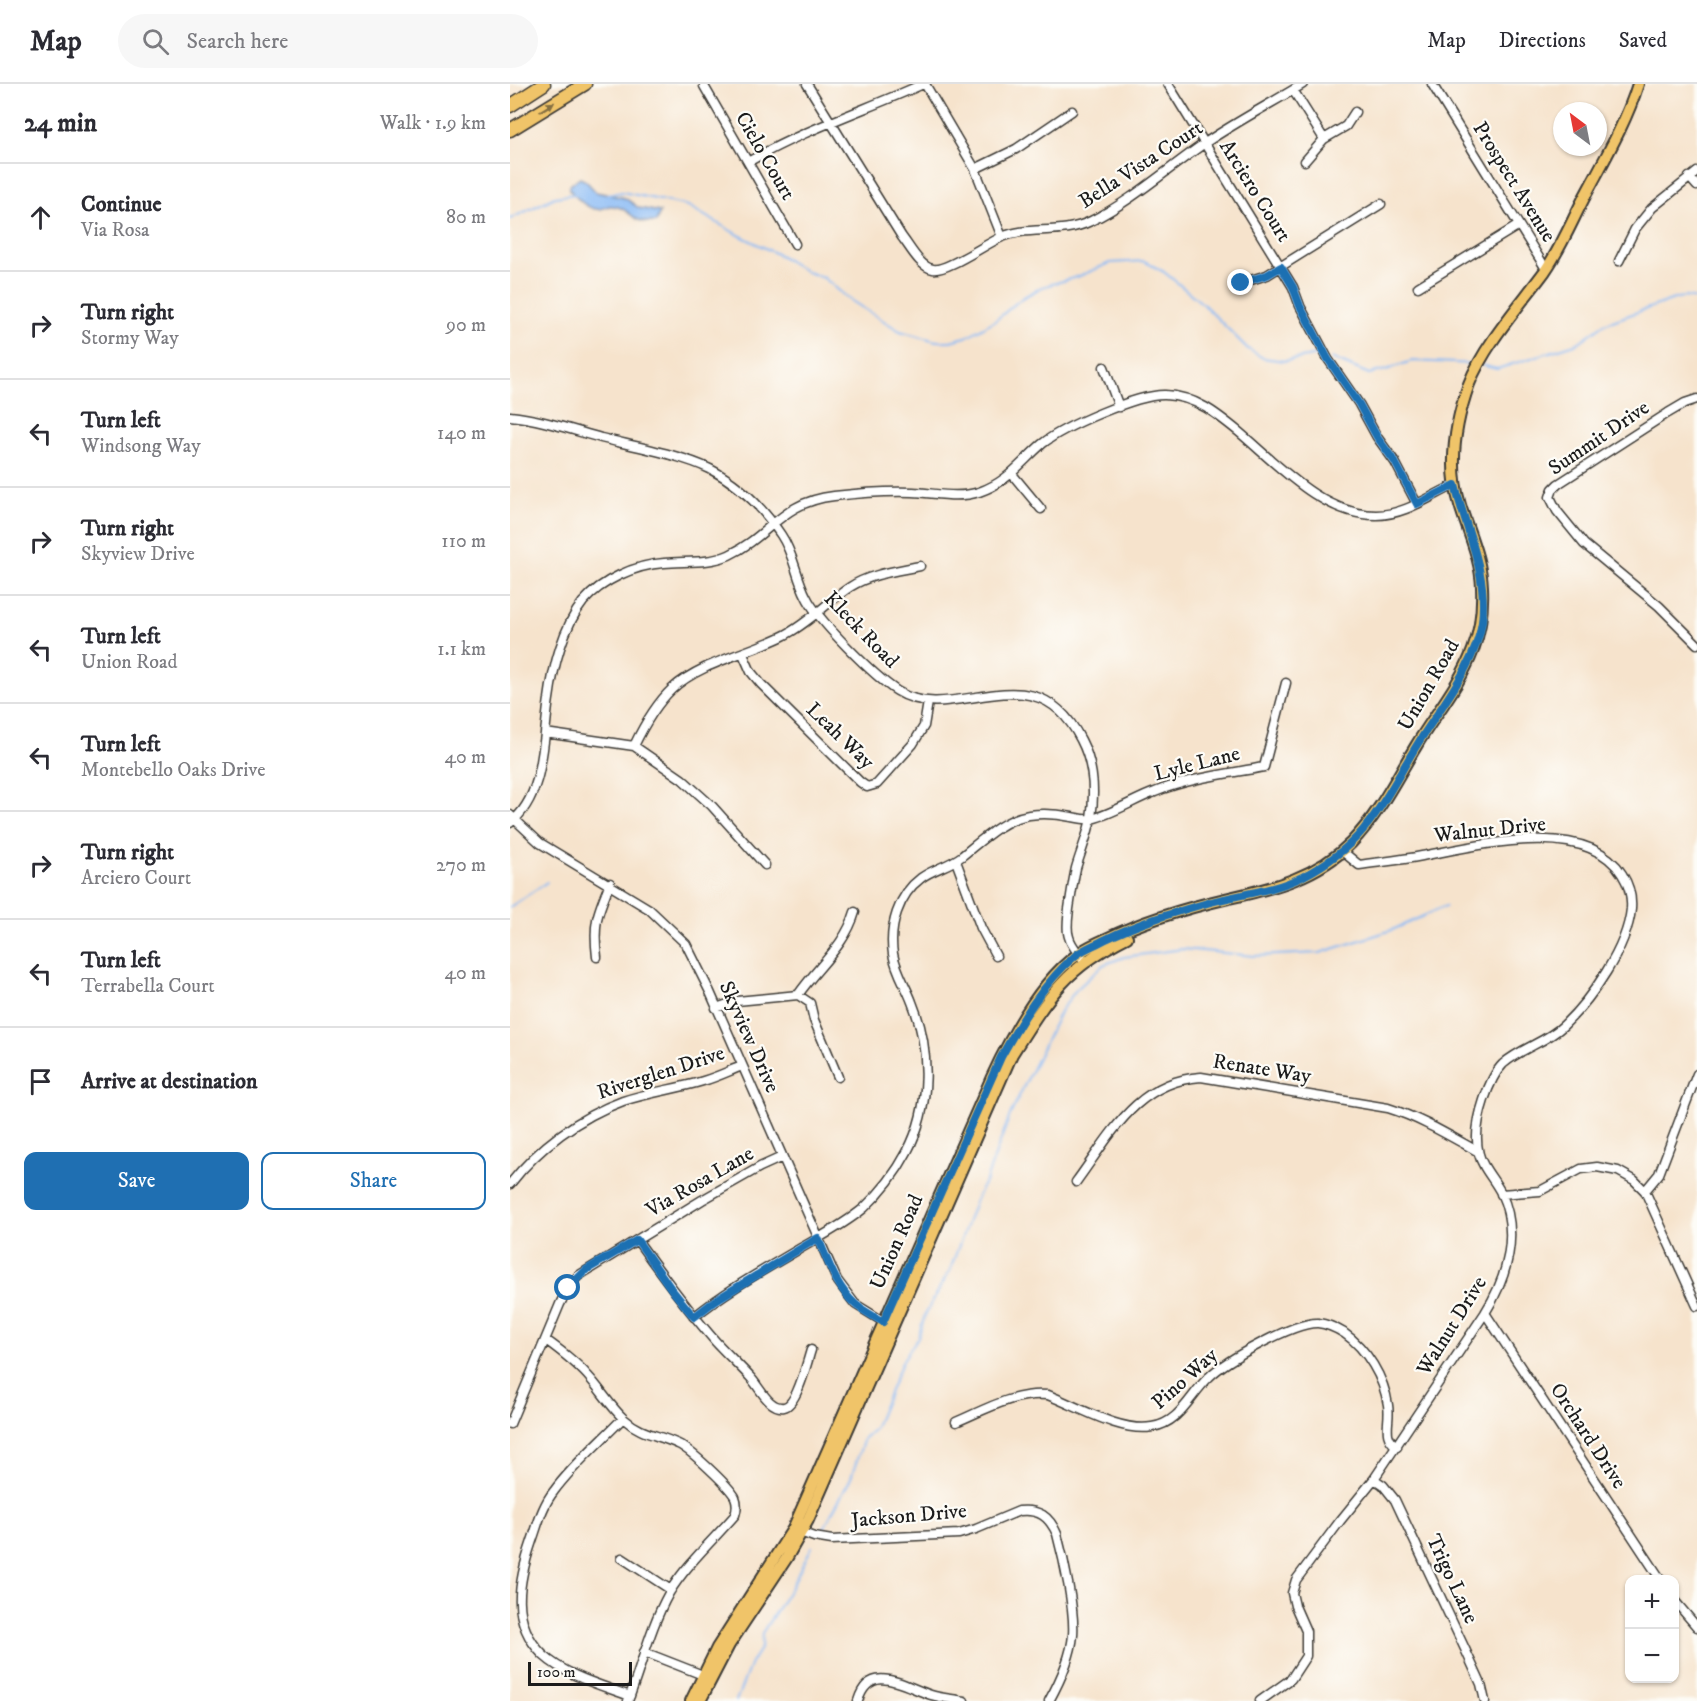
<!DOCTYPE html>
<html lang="en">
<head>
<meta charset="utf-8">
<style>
	body { margin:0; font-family:"IM FELL DW Pica",serif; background:#f7f7f7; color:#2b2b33 }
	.controls { position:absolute; right:18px; bottom:18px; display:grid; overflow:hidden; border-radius:12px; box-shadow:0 2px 4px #0004 }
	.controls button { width:54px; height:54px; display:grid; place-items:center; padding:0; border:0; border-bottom:2px solid #e1e1e2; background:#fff; color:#2b2b33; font:30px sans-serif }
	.compass { position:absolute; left:1043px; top:18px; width:54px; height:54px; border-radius:50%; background:#fff; box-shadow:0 2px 4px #0004; rotate:328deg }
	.scale { position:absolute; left:18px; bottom:15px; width:104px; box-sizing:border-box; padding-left:6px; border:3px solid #1c1c1c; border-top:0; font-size:16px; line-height:21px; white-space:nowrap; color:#1c1c1c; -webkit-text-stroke:4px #fdfcf7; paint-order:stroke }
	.stop { position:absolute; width:18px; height:18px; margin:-14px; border:4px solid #1f6fb2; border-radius:50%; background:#fff }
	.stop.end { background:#1f6fb2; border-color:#fff; box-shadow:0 2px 6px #0008 }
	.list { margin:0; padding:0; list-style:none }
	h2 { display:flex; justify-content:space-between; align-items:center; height:78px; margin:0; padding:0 24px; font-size:26px }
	h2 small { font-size:20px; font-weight:400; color:#7c7c81 }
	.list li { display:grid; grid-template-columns:39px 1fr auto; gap:18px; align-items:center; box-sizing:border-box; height:108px; padding:0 24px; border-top:2px solid #e1e1e2 }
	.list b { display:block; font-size:22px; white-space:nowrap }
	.list p { margin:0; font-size:20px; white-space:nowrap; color:#7c7c81 }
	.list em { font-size:20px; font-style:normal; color:#7c7c81 }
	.actions { display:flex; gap:12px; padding:18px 24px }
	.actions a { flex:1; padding:14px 0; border:2px solid #1f6fb2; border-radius:12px; text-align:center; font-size:21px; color:#1f6fb2 }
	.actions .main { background:#1f6fb2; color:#fff }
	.icon { flex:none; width:33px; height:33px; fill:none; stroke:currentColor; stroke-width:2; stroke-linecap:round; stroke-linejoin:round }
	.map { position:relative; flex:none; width:1187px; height:1617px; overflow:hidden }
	header { display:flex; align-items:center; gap:36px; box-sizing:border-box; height:84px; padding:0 30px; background:#fff; border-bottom:2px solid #e1e1e2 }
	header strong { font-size:28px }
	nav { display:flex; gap:33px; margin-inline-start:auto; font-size:21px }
	.search { width:420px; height:54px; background:#f7f7f7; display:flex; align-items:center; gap:15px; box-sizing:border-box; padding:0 21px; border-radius:33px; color:#7c7c81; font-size:22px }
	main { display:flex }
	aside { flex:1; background:#fff }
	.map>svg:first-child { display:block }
	.water { fill:#89baf5; stroke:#526b88; stroke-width:1.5 }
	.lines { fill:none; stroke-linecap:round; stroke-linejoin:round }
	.stream { stroke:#89baf5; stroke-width:2 }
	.minor-casing { stroke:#3d3a36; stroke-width:11 }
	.major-casing { stroke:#3d3a36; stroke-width:14 }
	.highway-casing { stroke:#3d3a36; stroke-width:15 }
	.minor { stroke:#fff; stroke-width:8 }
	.major { stroke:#f0c469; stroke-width:10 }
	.highway { stroke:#f0c469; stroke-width:12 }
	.oneway { fill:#867042 }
	.route { stroke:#1f6fb2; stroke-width:8 }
	.labels { text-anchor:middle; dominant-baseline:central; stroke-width:4.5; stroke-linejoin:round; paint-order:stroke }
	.street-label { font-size:21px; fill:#1c1c1c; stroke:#fdfcf7 }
</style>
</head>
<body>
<header>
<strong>Map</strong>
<div class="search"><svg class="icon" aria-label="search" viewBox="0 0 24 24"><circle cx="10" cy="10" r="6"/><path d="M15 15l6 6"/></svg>Search here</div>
<nav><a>Map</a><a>Directions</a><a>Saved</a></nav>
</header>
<main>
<aside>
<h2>24 min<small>Walk · 1.9 km</small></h2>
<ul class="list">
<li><svg class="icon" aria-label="ahead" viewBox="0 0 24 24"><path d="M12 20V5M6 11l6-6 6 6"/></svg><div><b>Continue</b><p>Via Rosa</p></div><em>80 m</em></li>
<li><svg class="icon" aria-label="right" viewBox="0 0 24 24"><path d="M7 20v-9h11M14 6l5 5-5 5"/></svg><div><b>Turn right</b><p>Stormy Way</p></div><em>90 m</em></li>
<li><svg class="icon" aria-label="left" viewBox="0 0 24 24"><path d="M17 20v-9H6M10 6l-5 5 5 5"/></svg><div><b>Turn left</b><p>Windsong Way</p></div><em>140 m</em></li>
<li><svg class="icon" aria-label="right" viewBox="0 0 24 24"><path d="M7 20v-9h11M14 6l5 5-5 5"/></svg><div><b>Turn right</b><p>Skyview Drive</p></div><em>110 m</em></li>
<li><svg class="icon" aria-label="left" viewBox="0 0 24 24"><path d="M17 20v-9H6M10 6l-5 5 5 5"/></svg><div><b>Turn left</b><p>Union Road</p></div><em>1.1 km</em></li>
<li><svg class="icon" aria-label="left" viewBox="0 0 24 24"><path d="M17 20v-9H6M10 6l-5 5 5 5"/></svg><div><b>Turn left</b><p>Montebello Oaks Drive</p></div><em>40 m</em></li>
<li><svg class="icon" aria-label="right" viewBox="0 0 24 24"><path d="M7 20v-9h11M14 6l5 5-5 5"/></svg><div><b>Turn right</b><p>Arciero Court</p></div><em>270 m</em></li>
<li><svg class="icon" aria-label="left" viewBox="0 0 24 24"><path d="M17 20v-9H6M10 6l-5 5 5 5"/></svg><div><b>Turn left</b><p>Terrabella Court</p></div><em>40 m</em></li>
<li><svg class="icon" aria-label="arrive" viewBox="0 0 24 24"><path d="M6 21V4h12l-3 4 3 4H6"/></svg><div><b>Arrive at destination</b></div></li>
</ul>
<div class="actions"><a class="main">Save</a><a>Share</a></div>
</aside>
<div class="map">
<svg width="1187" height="1617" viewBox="0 0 1187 1617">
	<rect width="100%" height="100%" fill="#fdfcf7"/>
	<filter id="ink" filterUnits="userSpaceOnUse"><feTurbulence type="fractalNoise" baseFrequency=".0167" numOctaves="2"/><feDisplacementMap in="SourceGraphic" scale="12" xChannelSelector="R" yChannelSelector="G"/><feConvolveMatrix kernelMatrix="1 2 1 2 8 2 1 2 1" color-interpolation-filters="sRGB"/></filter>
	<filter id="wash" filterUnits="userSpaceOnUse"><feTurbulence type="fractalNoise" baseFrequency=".008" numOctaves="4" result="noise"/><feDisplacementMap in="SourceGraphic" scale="24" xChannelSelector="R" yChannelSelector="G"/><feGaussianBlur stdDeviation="1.35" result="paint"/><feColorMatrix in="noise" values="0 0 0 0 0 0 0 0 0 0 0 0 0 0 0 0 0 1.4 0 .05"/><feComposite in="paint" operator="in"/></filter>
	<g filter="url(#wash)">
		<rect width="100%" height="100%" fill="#f6e3cc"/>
		<!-- water -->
		<path class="water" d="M70 94 76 97 86 108 115 114 129 124 150 128 146 138C121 141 122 124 103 122 99 121 94 124 90 125 78 127 66 113 59 105L60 101Z"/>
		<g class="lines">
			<!-- stream -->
			<path class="stream" d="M97 111 112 108 178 122 223 148 271 172 295 187 314 194 340 216 390 247 426 257H440L456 253 486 236 512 214 532 203 567 193 600 179 634 177 654 188 693 220 738 265 753 274 775 277 813 270
				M0 135 45 113 65 110
				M821 274 859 290 876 286 902 277 966 280
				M971 281 987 285 1068 259 1094 240 1167 214 1175 213 1187 215
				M0 823 37 798
				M311 1449 341 1394 354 1354 364 1345 393 1276 408 1253 415 1231 440 1186 466 1115 476 1096 500 1031 551 926 566 906 593 881 614 873 673 865 744 872 810 869 882 846 936 822
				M226 1617 241 1579 251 1563 252 1549 280 1505 302 1463"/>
		</g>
	</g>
	<g filter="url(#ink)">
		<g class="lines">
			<!-- minor casing -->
			<g class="minor-casing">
				<path id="minor" d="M297 0 392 153C400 163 410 183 423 185 436 188 477 159 492 153 519 141 550 152 581 137 622 117 657 85 695 59 726 38 760 20 793 0
					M415 0 465 85 492 153
					M658 0 783 203 790 222 818 275 849 320 867 353 885 378 907 420
					M922 0 1036 185
					M194 2 285 160
					M783 6 814 55
					M795 77 814 55 836 42 845 28
					M238 78C293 46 355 26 413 0
					M465 85 506 65 562 27
					M1179 93 1187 102
					M1109 177 1125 145 1142 124 1187 88
					M731 199 757 191 871 120
					M908 203 1009 141
					M594 283 609 323
					M1187 315 1175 319 1158 329 1048 400 1043 405 1040 413 1047 427 1074 460 1149 522 1187 560
					M0 332C31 335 62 346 91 354 123 362 172 371 200 385 229 400 253 424 271 451 284 470 286 493 296 512 307 536 364 592 387 607 445 644 524 563 571 656 584 681 585 708 581 734 578 751 571 767 566 784 563 797 561 812 559 825 558 834 556 845 559 853 561 861 567 867 571 873
					M502 390 531 425
					M233 570 241 588 251 600 350 698 357 703 367 700 403 660 414 642 418 618
					M35 649 124 662 172 695 202 722 255 781
					M124 662C134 641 145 621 162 605 190 579 239 569 273 552 298 540 317 518 340 503 360 490 386 487 410 482
					M0 731 30 759 139 825 176 860 200 908 327 1196 345 1220 379 1241
					M0 739C35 713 33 654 39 615 43 584 53 543 73 518 92 496 125 481 154 479 176 477 199 480 219 471 261 451 271 418 324 412 350 409 377 407 403 408 425 409 448 415 469 408 498 398 510 379 532 360 553 343 628 310 655 311 685 312 707 330 729 348 768 381 813 431 866 431 895 431 920 412 945 401
					M446 777 471 844 486 872
					M87 873C83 839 87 830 100 799
					M288 911C308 882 335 862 345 828
					M206 924 227 917 288 911 300 919 304 936 328 993
					M566 1098C600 1052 627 997 691 993L878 1024C910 1034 938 1051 967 1067
					M0 1100C29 1063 69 1033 113 1017 140 1008 167 1005 193 997 207 993 219 987 232 982
					M1135 1107 1149 1090 1187 990
					M991 1110 1030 1107 1071 1085 1087 1083 1108 1087 1124 1096 1135 1107 1187 1222
					M127 1156C152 1191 177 1225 206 1258 217 1270 230 1282 241 1294 250 1304 259 1325 274 1323 287 1321 297 1278 301 1266
					M975 1229 1151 1496
					M184 1233C217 1206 254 1186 291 1164 312 1152 335 1140 354 1124 371 1108 386 1089 397 1068 421 1023 421 965 402 918 396 902 386 887 383 870 379 843 388 811 411 794 423 785 439 782 452 772 472 756 493 735 519 731 533 729 548 730 562 733 568 734 573 736 580 735 597 733 627 714 645 708 680 694 717 690 754 683L776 599
					M36 1256C51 1267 66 1278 78 1292 91 1306 100 1322 114 1335 132 1351 147 1350 168 1360 180 1365 219 1402 225 1413 228 1420 227 1425 225 1431 205 1454 174 1483 159 1509 140 1543 132 1581 118 1617
					M113 1334C90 1358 63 1381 44 1407 32 1422 28 1440 22 1457 8 1498 0 1538 33 1571 56 1592 91 1601 120 1612
					M446 1338C476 1325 505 1308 538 1311 567 1322 611 1349 642 1343 670 1339 680 1311 699 1293 716 1276 784 1238 808 1239 817 1240 826 1244 834 1249 857 1265 874 1294 878 1321 881 1339 871 1351 887 1363
					M0 1340 50 1220 58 1204 68 1192 192 1116 250 1083 272 1073
					M864 1395 873 1401 885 1416 955 1565 971 1600 975 1617
					M287 1447 304 1453 322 1456 449 1450 466 1445 509 1427C529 1425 539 1432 547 1450 554 1476 565 1526 563 1551 561 1574 550 1597 539 1617
					M112 1474 161 1506
					M1164 1516 1187 1543
					M134 1568 198 1593
					M348 1617C360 1577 395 1603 421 1611 431 1614 443 1615 454 1617
					M750 1617 781 1595 796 1572V1547L785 1522 782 1509 786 1496 830 1437 864 1395 975 1229C997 1194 1010 1149 991 1109 986 1099 979 1091 974 1082 962 1062 967 1037 974 1016 978 1004 984 989 993 980 1011 964 1037 958 1054 941 1082 914 1117 864 1121 825 1122 812 1119 801 1112 790 1077 733 966 762 912 772 891 776 870 778 849 781L832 767"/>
			</g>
			<!-- major casing -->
			<g class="major-casing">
				<path id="major" d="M181 1617 207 1564 283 1445 482 993C501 952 530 898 567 871 575 864 586 860 596 855 635 836 676 824 719 814 764 804 807 793 841 759 869 730 886 695 906 662 925 630 950 601 963 566 971 545 973 525 972 503 971 474 958 448 950 421 938 381 945 339 959 300 974 261 1010 221 1035 187 1051 164 1062 137 1075 112 1094 76 1116 39 1128 0
					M190 1617 219 1561 276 1475 298 1436 502 970C538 913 555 884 617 853"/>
			</g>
			<!-- highway casing -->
			<g class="highway-casing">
				<path id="highway" d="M0 22 34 0
					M0 46 75 0"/>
			</g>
			<!-- minor -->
			<use href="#minor" class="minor"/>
			<!-- major -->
			<use href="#major" class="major"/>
			<!-- highway -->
			<use href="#highway" class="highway"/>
		</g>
		<!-- one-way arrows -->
		<defs><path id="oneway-solid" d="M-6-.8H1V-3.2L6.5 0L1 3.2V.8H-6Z" transform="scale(1.5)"/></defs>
		<use class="oneway" href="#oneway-solid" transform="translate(37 23) rotate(-32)"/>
	</g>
	<g class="lines" filter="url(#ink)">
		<!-- route -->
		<path class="route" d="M58 1204 76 1186 127 1156 162 1206 184 1233 206 1216 308 1154C318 1177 326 1203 345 1220 353 1227 364 1232 373 1238L491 973C511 937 534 898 566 871 574 865 585 861 594 856 631 838 662 829 701 818 731 810 764 807 792 793 815 781 837 765 853 746 875 720 889 690 907 661 929 625 966 581 972 538 978 488 956 447 945 401L907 420 885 378 867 353 849 320 818 275 790 222 783 203 771 183 757 191 731 199"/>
	</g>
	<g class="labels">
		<!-- street labels -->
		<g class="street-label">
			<text transform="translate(255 72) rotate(60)">Cielo Court</text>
			<text transform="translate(631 81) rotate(-33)">Bella Vista Court</text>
			<text transform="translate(1004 98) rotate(58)">Prospect Avenue</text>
			<text transform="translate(745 107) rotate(58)">Arciero Court</text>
			<text transform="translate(1089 354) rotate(-34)">Summit Drive</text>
			<text transform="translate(351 546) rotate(46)">Kleck Road</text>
			<text transform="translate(919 601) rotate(-60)">Union Road</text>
			<text transform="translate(330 652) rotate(44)">Leah Way</text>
			<text transform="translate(687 680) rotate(-14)">Lyle Lane</text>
			<text transform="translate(980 746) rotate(-6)">Walnut Drive</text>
			<text transform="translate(239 953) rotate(66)">Skyview Drive</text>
			<text transform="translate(752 985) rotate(9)">Renate Way</text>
			<text transform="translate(151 989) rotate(-18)">Riverglen Drive</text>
			<text transform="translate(190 1098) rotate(-30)">Via Rosa Lane</text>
			<text transform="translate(387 1158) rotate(-66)">Union Road</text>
			<text transform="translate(942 1242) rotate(-58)">Walnut Drive</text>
			<text transform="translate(675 1295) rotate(-42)">Pino Way</text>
			<text transform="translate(1078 1352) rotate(57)">Orchard Drive</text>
			<text transform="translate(399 1432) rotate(-5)">Jackson Drive</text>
			<text transform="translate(942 1495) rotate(65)">Trigo Lane</text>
		</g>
	</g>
</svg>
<div class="controls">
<button>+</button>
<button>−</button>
</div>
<svg class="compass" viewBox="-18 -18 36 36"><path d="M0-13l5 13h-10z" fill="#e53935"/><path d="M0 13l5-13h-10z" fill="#7c7c81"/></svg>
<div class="scale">100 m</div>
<div class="stop" style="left:58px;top:1204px"></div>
<div class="stop end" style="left:731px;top:199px"></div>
</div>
</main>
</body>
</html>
